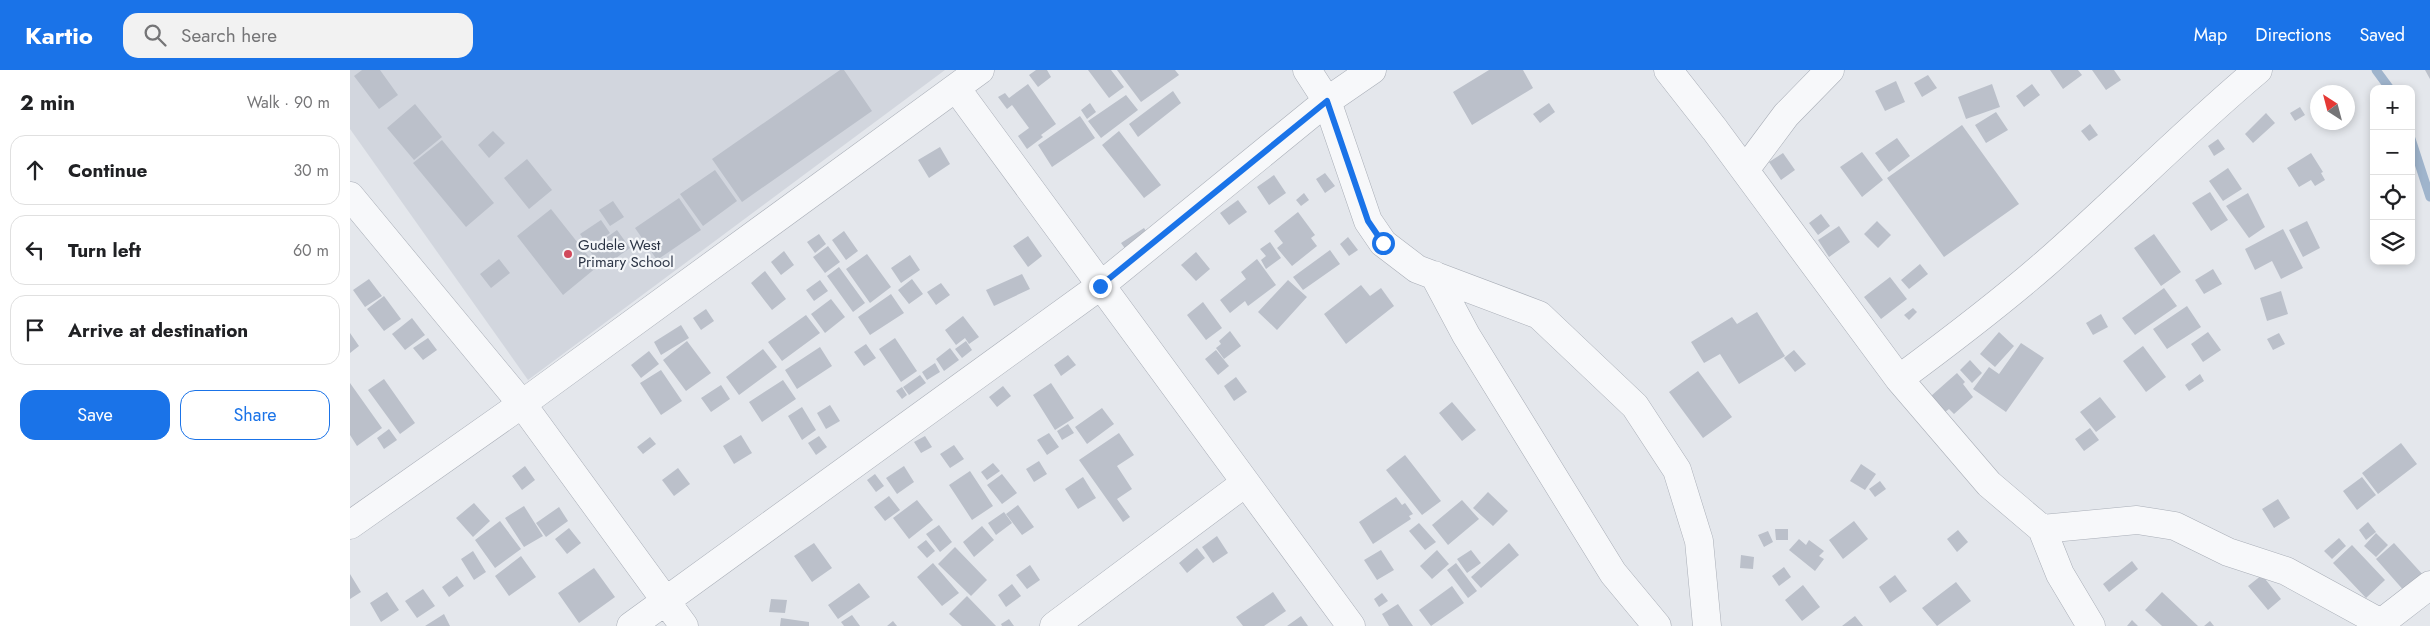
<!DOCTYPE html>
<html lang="en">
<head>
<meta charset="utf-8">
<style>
	body { margin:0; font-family:Jost,sans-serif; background:#f2f2f2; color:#202124 }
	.controls { position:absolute; right:15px; top:15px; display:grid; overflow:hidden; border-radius:10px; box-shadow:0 2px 8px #0003 }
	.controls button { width:45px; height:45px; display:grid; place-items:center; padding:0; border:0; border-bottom:1px solid #e0e0e0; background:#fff; color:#202124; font:25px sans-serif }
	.compass { position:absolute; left:1960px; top:15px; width:45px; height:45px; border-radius:50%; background:#fff; box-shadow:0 2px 8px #0003; rotate:324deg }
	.stop { position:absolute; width:15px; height:15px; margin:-11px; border:4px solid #1a73e8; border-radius:50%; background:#fff }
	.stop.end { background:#1a73e8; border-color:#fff; box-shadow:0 1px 5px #0008 }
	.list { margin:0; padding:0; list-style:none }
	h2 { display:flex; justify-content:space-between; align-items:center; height:65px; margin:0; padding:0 20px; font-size:21px }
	h2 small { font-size:16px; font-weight:400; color:#757577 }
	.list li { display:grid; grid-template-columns:32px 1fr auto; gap:15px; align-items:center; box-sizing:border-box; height:70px; margin:0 10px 10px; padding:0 10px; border:1px solid #e0e0e0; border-radius:15px }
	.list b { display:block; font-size:19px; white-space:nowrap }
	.list em { font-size:16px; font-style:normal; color:#757577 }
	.actions { display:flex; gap:10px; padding:15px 20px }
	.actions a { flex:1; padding:11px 0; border:1px solid #1a73e8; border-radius:15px; text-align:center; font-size:18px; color:#1a73e8 }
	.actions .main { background:#1a73e8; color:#fff }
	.icon { flex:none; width:28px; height:28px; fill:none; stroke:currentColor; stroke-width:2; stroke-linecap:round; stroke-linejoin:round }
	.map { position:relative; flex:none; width:2080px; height:556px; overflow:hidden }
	header { display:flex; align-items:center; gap:30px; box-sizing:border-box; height:70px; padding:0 25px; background:#1a73e8; color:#fff }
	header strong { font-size:24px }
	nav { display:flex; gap:28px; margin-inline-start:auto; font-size:18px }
	.search { width:350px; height:45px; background:#f2f2f2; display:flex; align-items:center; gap:12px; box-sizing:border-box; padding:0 18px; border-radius:15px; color:#757577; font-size:19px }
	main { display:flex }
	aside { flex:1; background:#fff }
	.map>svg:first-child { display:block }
	.built { fill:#d2d6de }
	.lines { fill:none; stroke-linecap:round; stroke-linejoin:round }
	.stream { stroke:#9fb4cc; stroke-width:9 }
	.building { fill:#bbc0ca }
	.minor-casing { stroke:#a9aeb7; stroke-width:29 }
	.minor { stroke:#f7f8fa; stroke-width:28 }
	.route { stroke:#1a73e8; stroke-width:6 }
	.poi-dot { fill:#d1495b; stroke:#f4f6f9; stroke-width:2 }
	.labels { text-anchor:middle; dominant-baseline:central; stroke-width:4.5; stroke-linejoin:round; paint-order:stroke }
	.poi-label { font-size:15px; fill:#2b3445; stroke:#f4f6f9; text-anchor:start }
</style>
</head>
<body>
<header>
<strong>Kartio</strong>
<div class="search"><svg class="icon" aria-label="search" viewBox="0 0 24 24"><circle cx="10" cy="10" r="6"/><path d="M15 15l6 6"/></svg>Search here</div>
<nav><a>Map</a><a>Directions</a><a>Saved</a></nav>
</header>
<main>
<aside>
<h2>2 min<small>Walk · 90 m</small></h2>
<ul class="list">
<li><svg class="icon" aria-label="ahead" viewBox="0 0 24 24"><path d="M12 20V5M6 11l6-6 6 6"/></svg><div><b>Continue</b></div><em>30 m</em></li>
<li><svg class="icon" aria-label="left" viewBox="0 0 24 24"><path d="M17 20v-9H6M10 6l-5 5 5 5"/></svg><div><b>Turn left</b></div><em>60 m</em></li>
<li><svg class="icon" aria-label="arrive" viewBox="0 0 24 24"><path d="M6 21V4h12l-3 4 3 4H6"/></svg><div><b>Arrive at destination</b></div></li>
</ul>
<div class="actions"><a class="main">Save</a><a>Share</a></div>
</aside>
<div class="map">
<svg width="2080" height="556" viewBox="0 0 2080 556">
	<rect width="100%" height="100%" fill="#e4e7ec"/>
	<!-- built -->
	<path class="built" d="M0 0H595L178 310 0 59Z"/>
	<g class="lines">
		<!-- stream -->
		<path class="stream" d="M2026 0 2040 19
			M2061 69 2080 127"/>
	</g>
	<!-- building -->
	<path class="building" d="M12 0H30L48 25 29 39 4 6Z
		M490 0H494L522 41 392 132 362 89Z
		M686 0H697L701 7 688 17 679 5Z
		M738 0H761L774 17 759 28Z
		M767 0H825L829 5 791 32Z
		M1139 0H1173L1183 18 1122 55 1103 22Z
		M1700 0H1728L1732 5 1713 19Z
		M1742 0H1764L1771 10 1756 20Z
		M2075 0H2080V9Z
		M1578 5 1587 18 1572 27 1564 13Z
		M1546 11 1555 32 1535 41 1525 21Z
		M678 14 706 54 691 65 693 67 677 79 668 66 679 58 662 35 657 39 648 27 655 23 659 28Z
		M1642 14 1650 37 1616 49 1608 27Z
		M1682 14 1690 25 1674 37 1666 26Z
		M823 21 831 33 788 67 779 54Z
		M776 25 788 40 751 68 738 51Z
		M740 33 746 42 737 49 731 40Z
		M1199 33 1205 42 1190 53 1183 44Z
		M65 34 92 67 64 90 37 58Z
		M1950 37 1955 45 1945 51 1940 43Z
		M1646 42 1658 60 1636 73 1625 55Z
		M1916 43 1925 53 1903 73 1895 64Z
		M730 46 745 68 702 97 688 75Z
		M1740 54 1748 65 1739 71 1731 61Z
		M1612 55 1669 134 1594 187 1537 108Z
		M143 61 155 73 139 88 128 75Z
		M769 61 811 115 794 128 752 75Z
		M1547 68 1560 86 1539 102 1525 83Z
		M1868 69 1875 79 1864 86 1858 76Z
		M92 70 144 133 116 157 63 93Z
		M590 77 600 94 579 108 568 90Z
		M1512 82 1533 110 1512 127 1490 97Z
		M1433 83 1445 100 1431 110 1419 92Z
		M1961 83 1973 102 1971 103 1975 110 1965 116 1961 110 1949 117 1937 98Z
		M177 89 202 120 179 139 154 108Z
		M1878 98 1892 119 1873 131 1859 111Z
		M365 100 387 131 353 156 330 124Z
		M975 103 985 116 975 123 966 109Z
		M924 105 936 123 919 135 907 117Z
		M1860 122 1878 150 1861 161 1842 133Z
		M954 123 959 130 951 136 946 130Z
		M1898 123 1915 157 1899 168 1876 136Z
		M329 128 351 160 307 190 285 158Z
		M888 130 897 142 879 155 870 143Z
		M263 131 274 147 260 156 249 140Z
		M201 139 247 197 213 225 167 166Z
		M948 142 965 165 961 168 967 176 942 196 927 178 933 173 924 161Z
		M1471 144 1480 156 1468 165 1459 153Z
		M251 150 260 163 239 177 230 164Z
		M1527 151 1541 165 1528 178 1514 164Z
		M1957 151 1970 178 1953 187 1939 160Z
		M1489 156 1500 172 1479 187 1468 170Z
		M794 158 801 169 779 184 771 173Z
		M1933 159 1953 198 1931 209 1922 191 1905 200 1895 179Z
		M267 160 280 178 252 198 239 180Z
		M494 161 508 181 496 190 482 170Z
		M469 164 476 174 465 183 457 172Z
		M1804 164 1831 202 1811 216 1784 178Z
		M678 166 692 186 678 197 663 176Z
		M998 167 1008 180 999 186 990 174Z
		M920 172 931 188 916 199 911 190 916 186 910 179Z
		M478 176 490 192 475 203 463 187Z
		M980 180 990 194 953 220 943 207Z
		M434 181 444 195 431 205 421 192Z
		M846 182 860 199 846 211 831 195Z
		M517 184 541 217 520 233 496 199Z
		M560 185 570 200 551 213 541 198Z
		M149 189 160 203 141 218 130 204Z
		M907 189 926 215 898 236 895 231 880 243 870 230 896 209 891 202Z
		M1570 194 1578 204 1559 219 1551 210Z
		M489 197 515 233 503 242 477 206Z
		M1863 199 1872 214 1854 224 1845 210Z
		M415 201 436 229 422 240 401 213Z
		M672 204 680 219 644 236 636 220Z
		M1540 207 1557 229 1531 249 1514 227Z
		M19 209 32 226 15 237 3 220Z
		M562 209 573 224 559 234 548 220Z
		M470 210 478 221 464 231 456 220Z
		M938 210 957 227 927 260 908 242Z
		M591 213 600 225 586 235 577 222Z
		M1011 215 1020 226 1031 218 1044 236 996 274 974 244Z
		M1814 218 1827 236 1785 265 1772 248Z
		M1931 221 1938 244 1917 251 1910 228Z
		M541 224 554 243 520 265 508 247Z
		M34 226 51 249 34 261 17 239Z
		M481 229 495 247 475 263 461 244Z
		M853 232 872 258 856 270 837 245Z
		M1837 236 1851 257 1817 279 1803 259Z
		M1563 238 1567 242 1559 250 1554 245Z
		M356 239 364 251 351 260 343 248Z
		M1407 242 1435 286 1389 314 1370 284 1354 293 1341 272 1382 247 1387 254Z
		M1751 244 1758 257 1743 265 1736 253Z
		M456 245 470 263 432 291 418 272Z
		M613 246 629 267 619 274 615 268 606 275 595 260Z
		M62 248 75 265 55 280 42 264Z
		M331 255 339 268 311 285 304 272Z
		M880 261 891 276 874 289 866 278 871 274 869 271Z
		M1649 262 1664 276 1645 297 1630 284Z
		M1858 262 1871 280 1853 292 1841 274Z
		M0 263 9 276 0 283Z
		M1929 263 1935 274 1923 280 1917 269Z
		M78 268 87 280 73 290 63 278Z
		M545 268 567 301 551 312 529 279Z
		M337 271 361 303 336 321 313 290Z
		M616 271 622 280 612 288 605 279Z
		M1671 273 1694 288 1656 342 1623 319 1639 297 1649 304Z
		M516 274 526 288 514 296 504 282Z
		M1793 276 1816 307 1796 322 1773 291Z
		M470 277 482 296 447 319 435 300Z
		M600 278 609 290 594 301 586 289Z
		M413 279 427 297 389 325 376 307Z
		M866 280 879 296 868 305 855 289Z
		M1444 280 1456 294 1445 302 1434 288Z
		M299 281 309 294 291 308 281 295Z
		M718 285 726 295 711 306 704 295Z
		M1620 290 1632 303 1622 313 1610 300Z
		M585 293 590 302 577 310 572 302Z
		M311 300 332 331 311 345 290 313Z
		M1348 301 1382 347 1353 368 1319 322Z
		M1607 303 1615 312 1613 314 1623 327 1604 344 1599 339 1595 342 1581 326Z
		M1850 304 1854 311 1839 321 1835 315Z
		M570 305 576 313 559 325 553 317Z
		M886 307 897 322 884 331 874 316Z
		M34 309 65 353 50 364 18 320Z
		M433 310 446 329 412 352 399 332Z
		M0 313 32 358 7 376 0 365Z
		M701 313 724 348 705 360 683 325Z
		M371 315 380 329 361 342 351 328Z
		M653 316 661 326 647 337 639 327Z
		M552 317 557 325 552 329 546 321Z
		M1750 327 1766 347 1746 362 1730 342Z
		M1102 332 1126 360 1112 371 1089 343Z
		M480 335 490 351 476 359 467 343Z
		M452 337 466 360 452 370 438 346Z
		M752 338 764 354 737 374 725 357Z
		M718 354 724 363 712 370 707 361Z
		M1740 358 1749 370 1734 381 1725 369Z
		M39 359 47 370 34 379 27 368Z
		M699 363 709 377 697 385 687 370Z
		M769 363 784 385 767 396 782 419 767 429 780 447 773 452 729 390Z
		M391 365 402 383 384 394 373 376Z
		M469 366 477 377 466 385 458 373Z
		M575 366 582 377 571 383 564 372Z
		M300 367 306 374 293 384 287 377Z
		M2051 373 2067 394 2028 424 2012 403Z
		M604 375 614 389 600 398 590 384Z
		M1055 385 1091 431 1072 445 1036 400Z
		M689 391 697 404 684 412 676 399Z
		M643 393 650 401 637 410 631 402Z
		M1511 394 1526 404 1515 420 1500 411Z
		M175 396 185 410 172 420 162 406Z
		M554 396 564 412 547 424 536 408Z
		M328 398 340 414 324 426 312 410Z
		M620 401 643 436 622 450 599 415Z
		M525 404 534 416 526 422 517 410Z
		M652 404 667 423 652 434 637 415Z
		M733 407 746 428 728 439 715 419Z
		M2012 407 2026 425 2007 440 1993 421Z
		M1530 411 1536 419 1525 427 1519 419Z
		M1138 422 1158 441 1143 456 1123 438Z
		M539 426 550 440 535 451 524 437Z
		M1046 427 1052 435 1055 433 1063 444 1059 446 1061 449 1023 474 1009 452Z
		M1928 429 1940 448 1924 458 1912 439Z
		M567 430 583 450 559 469 543 448Z
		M1112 430 1129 449 1098 475 1082 455Z
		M124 433 140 451 123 467 106 448Z
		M668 435 684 457 672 465 656 444Z
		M174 436 193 466 174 477 155 448Z
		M209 437 218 451 196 467 186 453Z
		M654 442 662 453 646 465 638 453Z
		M150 451 171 479 145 498 125 470Z
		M1504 451 1518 469 1493 489 1479 470Z
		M2018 452 2026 462 2016 470 2009 460Z
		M1069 453 1086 472 1075 480 1059 461Z
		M589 455 602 472 590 482 576 464Z
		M632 456 644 470 624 487 613 472Z
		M219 458 231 473 217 484 205 469Z
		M1425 459H1438V470H1426Z
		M1608 460 1618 472 1607 482 1597 469Z
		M1418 461 1423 472 1414 477 1408 465Z
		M2026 463 2038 475 2026 487 2014 476Z
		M867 466 878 483 863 493 852 477Z
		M1989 468 1996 476 1982 489 1974 481Z
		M1449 469 1456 475 1459 470 1474 481 1469 486 1474 489 1465 501 1439 480Z
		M576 470 585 481 577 488 567 477Z
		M464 473 482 498 462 512 444 486Z
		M1159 473 1169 485 1131 518 1121 507Z
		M2044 473 2074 506 2056 523 2026 489Z
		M2002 475 2035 510 2016 528 1983 493Z
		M605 477 637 510 621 526 588 494Z
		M847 478 855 488 837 503 829 493Z
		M1031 480 1044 500 1027 510 1014 490Z
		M1087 480 1099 494 1082 509 1070 496Z
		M1121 480 1131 493 1117 503 1107 489Z
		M123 481 136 502 124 510 111 489Z
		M1391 485 1404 487 1403 499 1390 498Z
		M171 486 186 507 159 526 145 506Z
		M1782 491 1788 499 1759 522 1753 514Z
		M583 493 609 523 592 536 567 507Z
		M1106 493 1127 521 1118 528 1097 500Z
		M680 495 690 510 677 519 666 505Z
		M1434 497 1441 507 1429 516 1422 506Z
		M244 498 265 527 229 553 208 523Z
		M0 504 11 522 0 529Z
		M1545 505 1557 521 1540 533 1529 517Z
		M1912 505 1931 529 1918 540 1898 516Z
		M107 506 114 516 99 527 92 517Z
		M1606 512 1621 531 1587 556 1572 538Z
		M509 513 520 527 488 549 478 535Z
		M662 514 671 526 656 537 648 525Z
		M1453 515 1470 537 1452 551 1435 530Z
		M1102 516 1114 533 1081 556 1069 540Z
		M73 519 85 536 67 548 55 531Z
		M37 522 49 540 31 552 20 533Z
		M923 522 936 541 914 556H893L886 547Z
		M1812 522 1848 556H1812L1795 540Z
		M1032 523 1038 531 1029 537 1024 529Z
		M617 526 646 556H612L599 544Z
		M421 529 437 530 435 543 419 542Z
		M1048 534 1063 556H1039L1032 544Z
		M94 544 100 556H75Z
		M502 545 510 556H494L491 552Z
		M951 546 958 556H937Z
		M1505 546 1513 556H1492Z
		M431 548 459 552V556H430Z
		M659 549 664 556H652L651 554Z
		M1782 550 1788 556H1777Z
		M543 551 547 556H537Z
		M1860 551 1864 556H1854Z"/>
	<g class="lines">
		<!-- minor casing -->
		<g class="minor-casing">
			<path id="minor" d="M957 0 977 31 1018 151 1033 173 1067 199 1189 245 1285 336 1327 400 1349 471 1357 556
				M1318 0 1365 60 1549 309 1639 414 1692 459 1710 504 1741 556
				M606 18 1001 556
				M1395 100 1436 45 1480 0
				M0 126 172 334 334 556
				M1084 205 1116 265 1263 503 1307 556
				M1549 309C1599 272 1648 235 1695 194 1767 131 1834 62 1908 0
				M0 455 172 334 630 0
				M1692 459 1787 450 1825 456 1878 482 1936 501 2031 553
				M281 556 750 216 977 31 1022 0
				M704 556 895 413
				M2027 556 2080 515"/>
		</g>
		<!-- minor -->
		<use href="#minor" class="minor"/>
	</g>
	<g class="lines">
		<!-- route -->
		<path class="route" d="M750 216 977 31 1018 151 1033 173"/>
	</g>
	<!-- markers -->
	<circle class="poi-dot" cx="218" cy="184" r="5"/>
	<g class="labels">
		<!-- poi labels -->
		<g class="poi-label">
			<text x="228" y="175">Gudele West<tspan x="228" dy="17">Primary School</tspan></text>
		</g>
	</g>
</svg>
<div class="controls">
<button>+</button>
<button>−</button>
<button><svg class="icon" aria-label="locate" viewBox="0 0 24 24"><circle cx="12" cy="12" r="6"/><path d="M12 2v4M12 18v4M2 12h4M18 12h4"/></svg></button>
<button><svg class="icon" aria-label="layers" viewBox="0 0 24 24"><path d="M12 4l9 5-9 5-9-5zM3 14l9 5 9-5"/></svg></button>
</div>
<svg class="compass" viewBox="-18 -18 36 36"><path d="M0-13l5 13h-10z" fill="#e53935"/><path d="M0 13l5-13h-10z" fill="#757577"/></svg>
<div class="stop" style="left:1033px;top:173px"></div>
<div class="stop end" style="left:750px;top:216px"></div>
</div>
</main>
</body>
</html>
